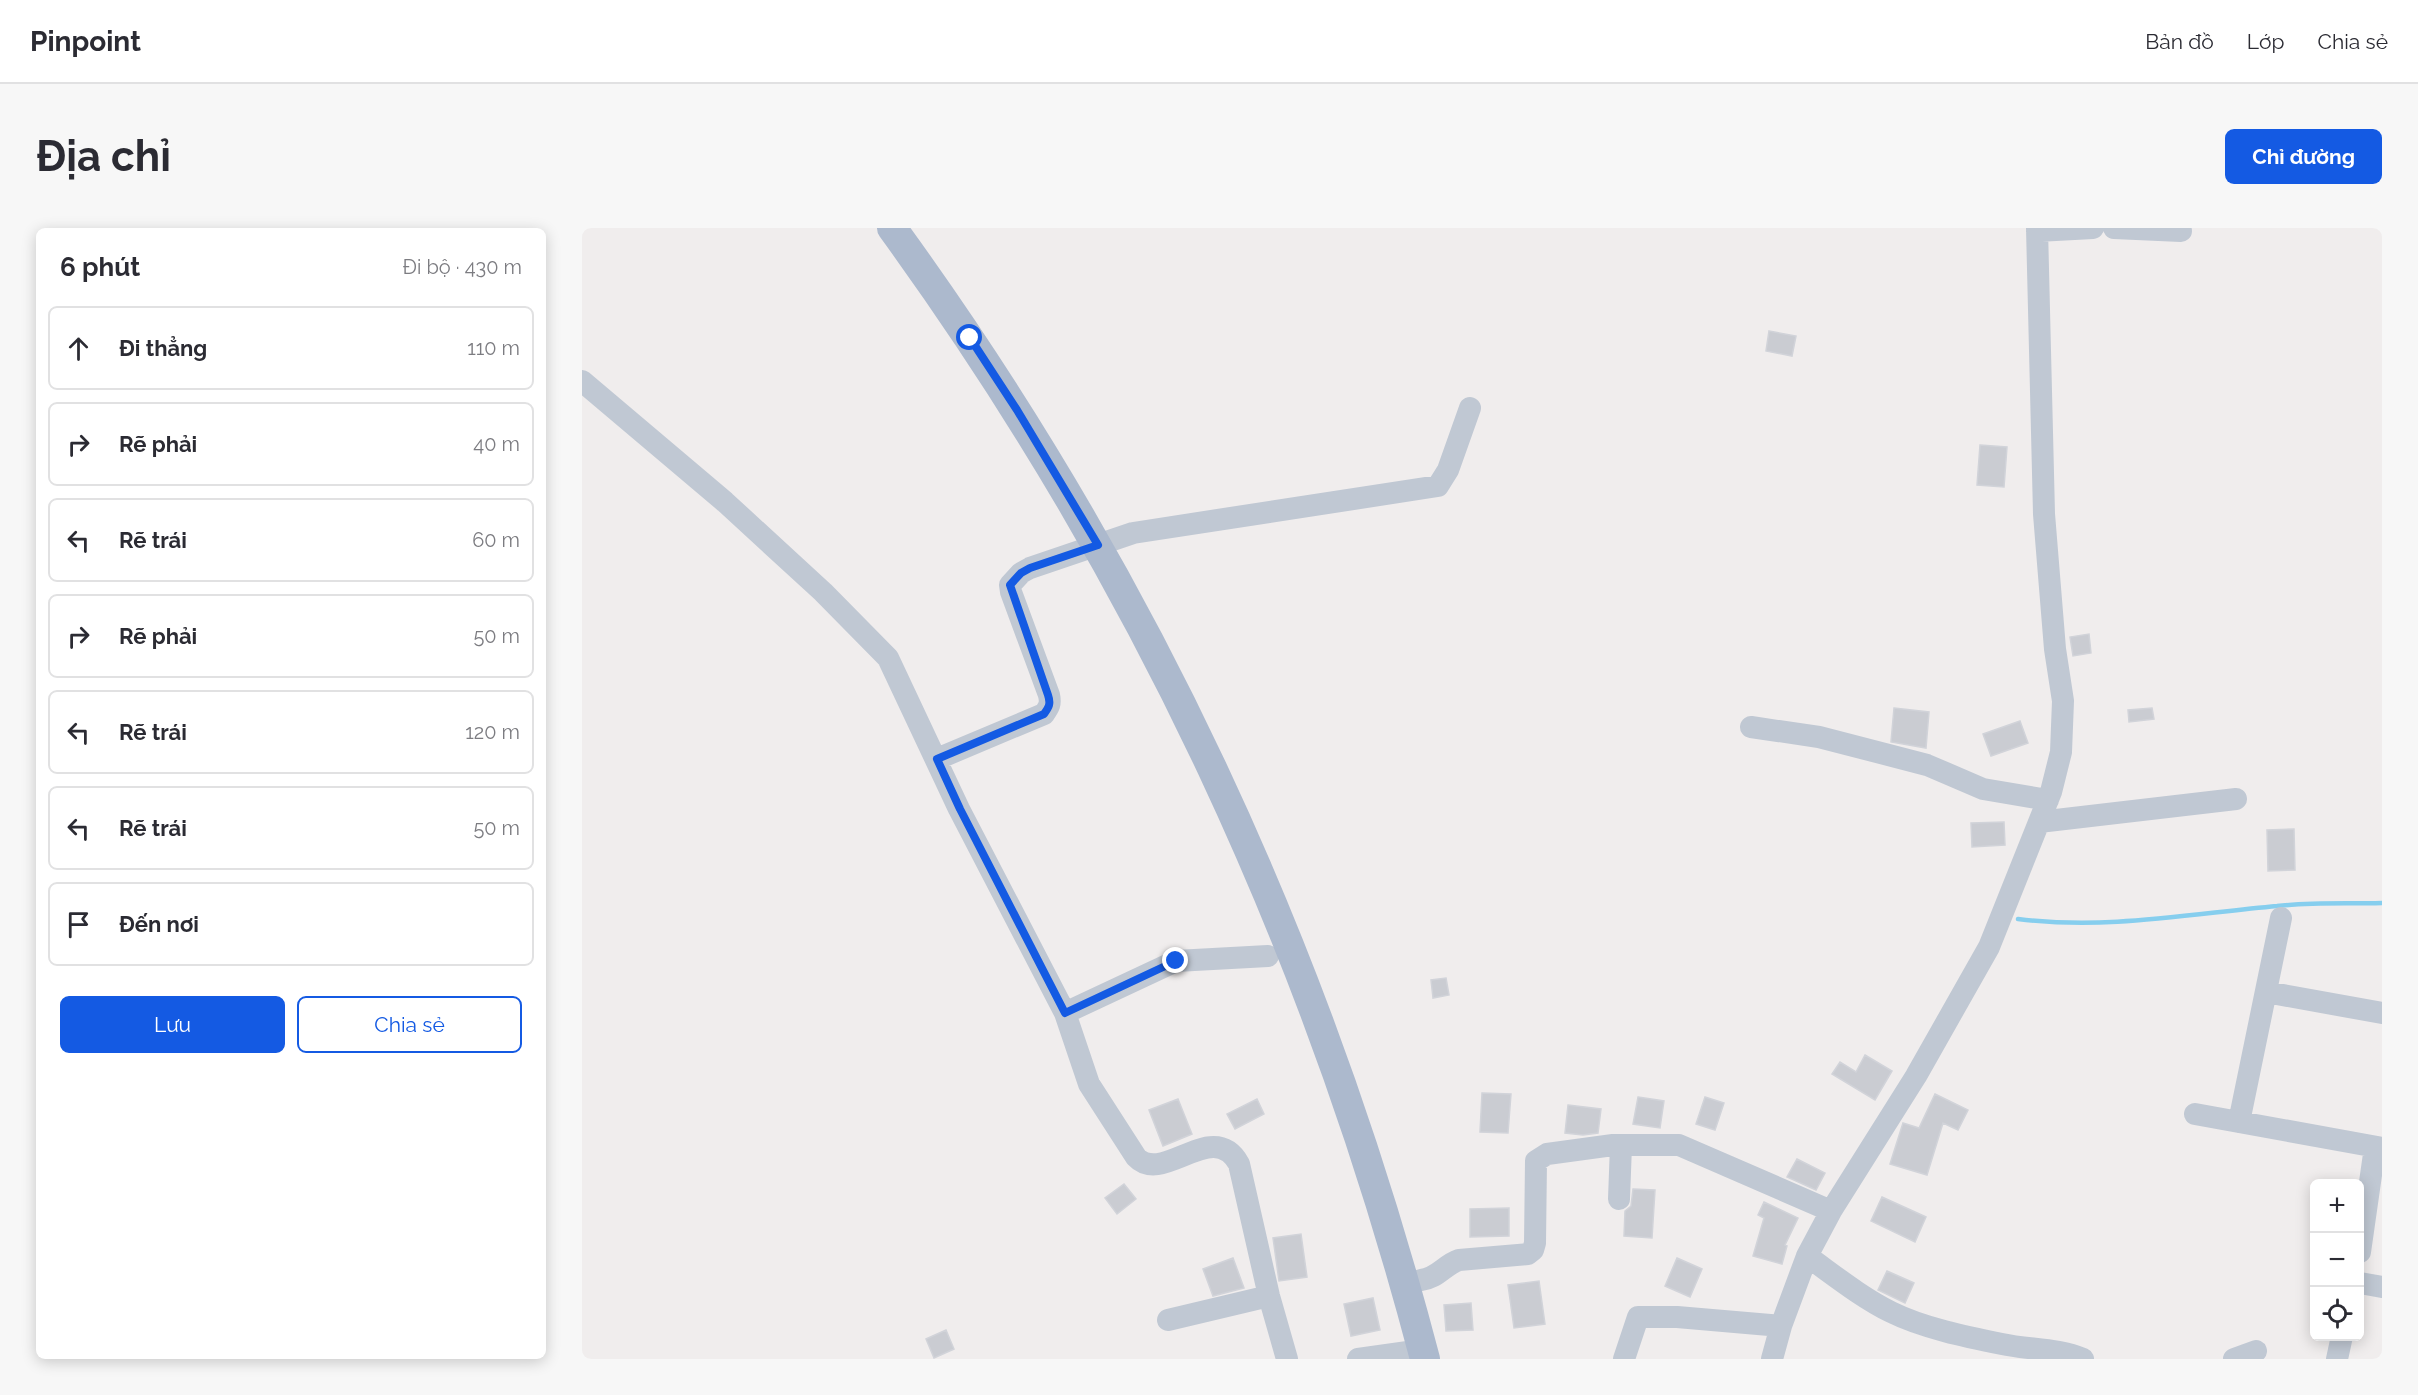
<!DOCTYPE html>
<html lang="vi">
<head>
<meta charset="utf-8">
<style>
	body { margin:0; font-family:Raleway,sans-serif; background:#f7f7f7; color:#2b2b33 }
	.controls { position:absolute; right:18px; bottom:18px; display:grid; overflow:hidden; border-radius:9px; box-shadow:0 3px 15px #0003 }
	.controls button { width:54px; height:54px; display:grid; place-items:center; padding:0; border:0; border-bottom:2px solid #e1e1e2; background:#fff; color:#2b2b33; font:30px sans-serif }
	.stop { position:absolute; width:18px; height:18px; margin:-14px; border:4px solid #145ae3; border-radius:50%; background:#fff }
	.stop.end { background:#145ae3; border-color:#fff; box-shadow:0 2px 6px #0008 }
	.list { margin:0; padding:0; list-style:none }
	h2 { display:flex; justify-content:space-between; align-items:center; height:78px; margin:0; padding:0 24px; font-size:26px }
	h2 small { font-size:20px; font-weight:400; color:#7c7c81 }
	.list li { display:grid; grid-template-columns:39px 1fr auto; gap:18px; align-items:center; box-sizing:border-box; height:84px; margin:0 12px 12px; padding:0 12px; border:2px solid #e1e1e2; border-radius:9px }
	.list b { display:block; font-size:22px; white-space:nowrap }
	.list em { font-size:20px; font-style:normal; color:#7c7c81 }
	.actions { display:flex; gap:12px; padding:18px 24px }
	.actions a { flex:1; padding:14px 0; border:2px solid #145ae3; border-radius:9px; text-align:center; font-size:21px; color:#145ae3 }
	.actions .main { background:#145ae3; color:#fff }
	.icon { flex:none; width:33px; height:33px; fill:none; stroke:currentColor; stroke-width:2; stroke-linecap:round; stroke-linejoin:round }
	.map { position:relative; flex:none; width:1800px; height:1131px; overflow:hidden; border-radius:9px }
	header { display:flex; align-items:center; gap:36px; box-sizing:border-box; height:84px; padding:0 30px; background:#fff; border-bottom:2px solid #e1e1e2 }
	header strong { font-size:28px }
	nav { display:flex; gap:33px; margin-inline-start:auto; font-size:21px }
	.intro { display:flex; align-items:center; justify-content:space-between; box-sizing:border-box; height:144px; padding:0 36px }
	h1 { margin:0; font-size:42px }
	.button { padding:15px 27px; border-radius:9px; background:#145ae3; color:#fff; font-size:21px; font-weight:700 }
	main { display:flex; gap:36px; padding:0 36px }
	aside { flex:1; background:#fff; border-radius:9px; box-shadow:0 3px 15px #0003 }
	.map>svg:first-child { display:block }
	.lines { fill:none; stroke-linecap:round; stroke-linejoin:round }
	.stream { stroke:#86ceee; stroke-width:4.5 }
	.building { fill:#caccd2; stroke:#d1d3d9; stroke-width:1.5 }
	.minor { stroke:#c0c8d3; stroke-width:22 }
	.major { stroke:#acb9cd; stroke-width:30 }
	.route { stroke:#145ae3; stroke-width:8 }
</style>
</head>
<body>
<header>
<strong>Pinpoint</strong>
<nav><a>Bản đồ</a><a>Lớp</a><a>Chia sẻ</a></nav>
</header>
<div class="intro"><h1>Địa chỉ</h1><a class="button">Chỉ đường</a></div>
<main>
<aside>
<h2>6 phút<small>Đi bộ · 430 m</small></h2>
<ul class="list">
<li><svg class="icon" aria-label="ahead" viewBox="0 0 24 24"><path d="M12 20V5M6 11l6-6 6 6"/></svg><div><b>Đi thẳng</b></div><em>110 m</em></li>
<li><svg class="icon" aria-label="right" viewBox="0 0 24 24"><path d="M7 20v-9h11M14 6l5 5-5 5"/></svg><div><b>Rẽ phải</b></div><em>40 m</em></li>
<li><svg class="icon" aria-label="left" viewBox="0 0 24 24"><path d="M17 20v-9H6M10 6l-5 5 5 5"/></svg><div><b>Rẽ trái</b></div><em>60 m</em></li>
<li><svg class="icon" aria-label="right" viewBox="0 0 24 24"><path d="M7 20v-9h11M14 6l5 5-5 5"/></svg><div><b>Rẽ phải</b></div><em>50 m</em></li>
<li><svg class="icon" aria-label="left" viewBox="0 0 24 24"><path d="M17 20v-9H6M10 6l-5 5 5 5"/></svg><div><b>Rẽ trái</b></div><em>120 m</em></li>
<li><svg class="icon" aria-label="left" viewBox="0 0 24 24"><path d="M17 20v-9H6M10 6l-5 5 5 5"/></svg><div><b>Rẽ trái</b></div><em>50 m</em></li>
<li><svg class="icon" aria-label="arrive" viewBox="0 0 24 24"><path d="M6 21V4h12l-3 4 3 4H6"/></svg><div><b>Đến nơi</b></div></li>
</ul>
<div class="actions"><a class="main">Lưu</a><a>Chia sẻ</a></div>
</aside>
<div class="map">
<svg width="1800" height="1131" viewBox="0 0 1800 1131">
	<rect width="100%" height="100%" fill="#f0eded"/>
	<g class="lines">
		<!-- stream -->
		<path class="stream" d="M1436 691C1525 702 1607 686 1695 678 1730 674 1765 676 1800 675"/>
	</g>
	<!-- building -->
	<path class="building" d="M1187 103 1214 108 1210 128 1184 123Z
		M1398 217 1425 219 1422 259 1395 257Z
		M1507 406 1509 425 1491 428 1488 409Z
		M1312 480 1347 484 1344 520 1309 514Z
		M1570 480 1572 491 1547 494 1546 482Z
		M1438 493 1446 515 1409 528 1401 506Z
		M1422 594 1423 617 1390 619 1389 595Z
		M1712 601 1713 642 1686 643 1685 602Z
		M864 750 867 767 851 770 849 752Z
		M1283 827 1310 843 1293 872 1250 846 1258 834 1274 844Z
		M900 865 929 866 926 905 898 904Z
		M1353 866 1386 882 1376 902 1361 895 1345 947 1308 936 1321 895 1337 900Z
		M1056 869 1082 873 1078 900 1051 896Z
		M1123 869 1142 875 1133 902 1114 896Z
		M596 871 610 906 581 918 567 882Z
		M675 871 682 886 653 901 645 886Z
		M986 877 1019 881 1016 905 1001 907 983 905Z
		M1215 931 1243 945 1234 962 1205 949Z
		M542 956 554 971 535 986 523 970Z
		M1051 961 1073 962 1070 1010 1042 1008 1043 983 1049 978Z
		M1300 969 1344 989 1333 1014 1289 993Z
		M1182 974 1216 990 1203 1017 1205 1018 1200 1036 1171 1028 1182 990 1176 987Z
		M927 980V1008L888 1009V981Z
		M719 1006 725 1049 697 1053 691 1010Z
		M651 1030 662 1060 631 1068 621 1041Z
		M1095 1030 1120 1041 1108 1069 1083 1058Z
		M1305 1043 1332 1055 1323 1075 1296 1062Z
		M957 1053 963 1096 932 1100 926 1057Z
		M791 1070 798 1102 769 1108 762 1076Z
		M889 1075 891 1102 864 1103 862 1077Z
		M364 1102 372 1121 352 1130 344 1111Z"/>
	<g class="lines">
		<!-- minor -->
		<path class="minor" d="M1532 0 1599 3
			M1455 3 1511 0
			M0 153 143 274 241 364 306 430 377 581 483 785 507 856 554 929C581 958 631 889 657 936L687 1068 705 1131
			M1169 499 1237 509 1345 537 1401 561 1466 572
			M355 531 462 486C467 479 469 476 467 467L429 364 428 357 439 345 448 340 551 305 856 258 866 242 888 180
			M1457 594 1654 571
			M1684 764 1800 785
			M483 785 594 733 686 728
			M1613 886 1800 920
			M1657 894 1699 690
			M1037 971 1039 917
			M1778 1024 1793 919
			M1225 1028C1253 1048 1279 1069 1309 1084 1341 1100 1385 1109 1420 1116 1447 1122 1475 1120 1501 1131
			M839 1052C856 1050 862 1037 877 1032L946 1026 951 1022 953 1015 954 933 965 926 1031 917H1097L1249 983
			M1778 1055 1800 1059
			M586 1092 687 1068
			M776 1131 840 1122
			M1042 1131 1056 1089H1095L1199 1098
			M1190 1131 1199 1098 1225 1028 1249 983 1334 848 1407 719 1469 564 1479 524 1481 473 1473 421 1462 286 1455 0
			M1652 1131 1674 1123
			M1755 1131 1760 1108"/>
		<!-- major -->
		<path class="major" d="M310 0C561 345 735 719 843 1131"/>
	</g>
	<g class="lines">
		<!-- route -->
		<path class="route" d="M388 110 435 182 516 317 448 340 439 345 428 357 466 467C469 476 467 479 462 486L355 531 378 581 483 785 594 733"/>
	</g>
</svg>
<div class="controls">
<button>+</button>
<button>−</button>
<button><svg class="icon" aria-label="locate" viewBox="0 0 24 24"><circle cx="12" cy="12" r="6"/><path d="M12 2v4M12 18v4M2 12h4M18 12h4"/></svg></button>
</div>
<div class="stop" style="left:388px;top:110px"></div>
<div class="stop end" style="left:594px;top:733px"></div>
</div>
</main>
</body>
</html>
